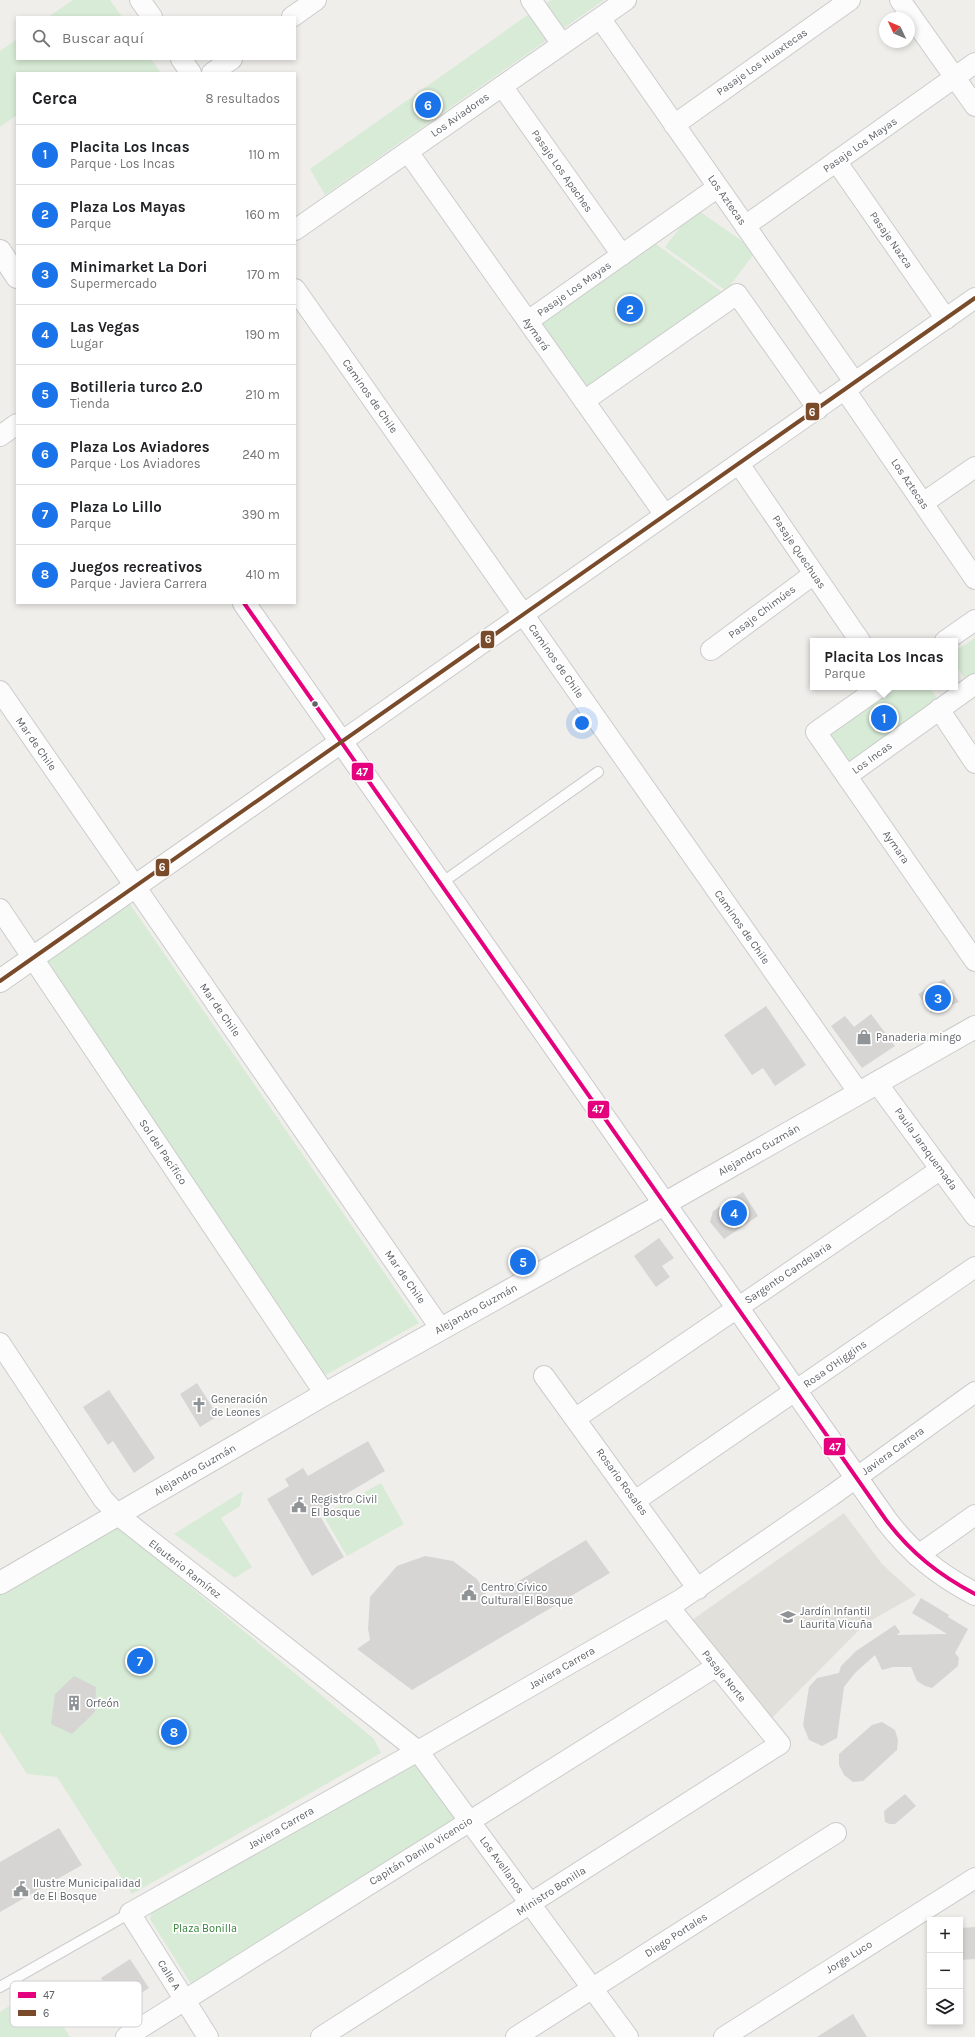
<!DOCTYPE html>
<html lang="es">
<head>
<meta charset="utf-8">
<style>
	body { margin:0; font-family:Karla,sans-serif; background:#f6f6f6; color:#202124 }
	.controls { position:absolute; right:12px; bottom:12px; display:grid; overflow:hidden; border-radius:0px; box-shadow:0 2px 6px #0003 }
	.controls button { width:36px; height:36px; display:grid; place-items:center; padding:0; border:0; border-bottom:1px solid #e0e0e0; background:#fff; color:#202124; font:20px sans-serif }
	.compass { position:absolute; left:879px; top:12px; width:36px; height:36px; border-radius:50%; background:#fff; box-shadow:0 2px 6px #0003; rotate:314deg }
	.you { position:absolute; left:582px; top:723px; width:14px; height:14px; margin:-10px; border:3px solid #fff; border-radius:50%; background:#1a73e8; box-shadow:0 0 0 6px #1a73e833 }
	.badge { display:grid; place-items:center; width:26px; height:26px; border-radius:50%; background:#1a73e8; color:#fff; font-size:13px; font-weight:700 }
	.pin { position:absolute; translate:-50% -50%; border:2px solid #fff; box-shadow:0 1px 4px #0006 }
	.popup { position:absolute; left:810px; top:638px; width:148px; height:52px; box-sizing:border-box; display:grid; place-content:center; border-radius:0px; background:#fff; filter:drop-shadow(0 1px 3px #0005); font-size:13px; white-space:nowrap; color:#757577 }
	.popup b { font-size:15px; color:#202124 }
	.popup::after { content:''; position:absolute; left:50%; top:100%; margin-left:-8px; border:8px solid transparent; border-top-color:#fff }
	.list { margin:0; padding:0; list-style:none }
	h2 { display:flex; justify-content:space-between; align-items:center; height:52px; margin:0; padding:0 16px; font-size:17px }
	h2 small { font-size:13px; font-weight:400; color:#757577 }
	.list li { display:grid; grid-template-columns:26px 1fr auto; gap:12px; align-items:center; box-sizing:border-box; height:60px; padding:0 16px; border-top:1px solid #e0e0e0 }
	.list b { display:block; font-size:15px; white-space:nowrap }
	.list p { margin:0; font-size:13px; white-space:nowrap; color:#757577 }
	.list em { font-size:13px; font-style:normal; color:#757577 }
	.icon { flex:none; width:22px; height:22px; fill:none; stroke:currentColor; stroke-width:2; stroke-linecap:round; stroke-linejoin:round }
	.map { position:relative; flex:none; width:975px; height:2037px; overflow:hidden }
	.search { position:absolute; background:#fff; box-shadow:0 2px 6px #0003; left:16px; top:16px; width:280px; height:44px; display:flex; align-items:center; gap:10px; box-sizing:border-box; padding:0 14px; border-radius:0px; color:#757577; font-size:15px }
	.panel { position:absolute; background:#fff; box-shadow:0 2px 6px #0003; left:16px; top:72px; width:280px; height:532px; border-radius:0px }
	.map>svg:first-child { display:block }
	.education { fill:#e2e0da }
	.green { fill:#d8ebd6 }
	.building { fill:#d6d5d3 }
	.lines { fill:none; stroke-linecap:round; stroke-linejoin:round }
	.lane-casing { stroke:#cbcccc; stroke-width:12 }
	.street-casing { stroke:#cbcccc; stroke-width:22 }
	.secondary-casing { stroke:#cacacb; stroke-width:24 }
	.lane { stroke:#fdfcfc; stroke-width:10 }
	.street { stroke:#fdfcfc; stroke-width:20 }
	.secondary { stroke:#fdfcfc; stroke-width:22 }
	.bus-1-casing { stroke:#fff; stroke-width:7 }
	.bus-2-casing { stroke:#fff; stroke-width:7 }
	.bus-1 { stroke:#e5007d; stroke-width:4 }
	.bus-2 { stroke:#7a4b2a; stroke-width:4 }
	.bus-dot { fill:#5f6368; stroke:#fff; stroke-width:1.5 }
	.labels { text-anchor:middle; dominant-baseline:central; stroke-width:3.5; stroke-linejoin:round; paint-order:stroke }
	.street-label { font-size:11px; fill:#5f6368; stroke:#fff }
	.poi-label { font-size:11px; fill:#5f6368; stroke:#fff; text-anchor:start }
	.park-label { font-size:11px; fill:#348238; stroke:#fff }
	.key { fill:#fff; stroke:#cfd0d2; stroke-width:1 }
	.key-label { font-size:11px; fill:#5f6368 }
	.line-badge { stroke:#fff; stroke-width:1.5 }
	.badge-label { font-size:11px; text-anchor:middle; font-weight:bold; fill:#fff }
</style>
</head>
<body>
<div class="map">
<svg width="975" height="2037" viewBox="0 0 975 2037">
	<rect width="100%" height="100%" fill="#efeeea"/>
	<!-- education -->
	<path class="education" d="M844 1513 882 1564 916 1595 865 1624 769 1721 692 1620Z"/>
	<!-- green -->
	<path class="green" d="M73 0H110L122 17H48Z
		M551 0H604L561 30 544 5Z
		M529 14 547 40 325 195 310 169Z
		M17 39V59H151L161 73H17V115L0 127V51Z
		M695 208 756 251 726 291 665 247Z
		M649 239 729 297 585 397 532 322Z
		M975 638V675L966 681 955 664V651Z
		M895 687H929L940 702 850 766 828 735Z
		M125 897 419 1323 322 1377 40 957Z
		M381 1483 404 1524 347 1556 323 1515Z
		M243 1491 240 1506 221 1518 252 1567 235 1578 174 1534Z
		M117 1526 374 1739 381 1753 132 1894 57 1777 27 1774 0 1732V1589Z
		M410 1764 418 1767 455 1818 191 1984 150 1919 152 1911Z
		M38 1987 70 2037H0V2012Z"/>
	<!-- building -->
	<path class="building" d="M944 979 959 1002 931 1013 918 994Z
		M766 1006 806 1065 775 1086 763 1068 752 1075 724 1035Z
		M871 1014 895 1046 862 1068 831 1026 845 1016 854 1027Z
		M743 1192 758 1216 724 1239 710 1222 713 1211Z
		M659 1238 674 1258 662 1266 670 1277 656 1287 634 1256Z
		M197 1383 218 1416 200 1427 180 1394Z
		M109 1390 155 1458 134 1473 113 1441 108 1445 83 1407Z
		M368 1441 385 1471 317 1511 344 1557 312 1576 267 1499 289 1486 285 1479 303 1468 308 1476Z
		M586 1540 610 1573 412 1690 357 1649 370 1640 368 1629 370 1597 397 1566 425 1556 453 1561 477 1579 489 1599Z
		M921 1598 949 1615 948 1617 968 1629 955 1653 959 1658 958 1666 932 1688 925 1686 917 1681 911 1667H893L882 1670 875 1655 855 1673 844 1687 837 1738 822 1746 809 1740 803 1725 809 1687 817 1678 839 1673 841 1666 856 1651 895 1625 900 1632 897 1635 947 1634 912 1613Z
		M74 1676 96 1687 95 1712 72 1734 51 1724 55 1694Z
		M882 1722 895 1730 898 1740 897 1750 863 1781 853 1782 844 1775 839 1765V1754L872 1725Z
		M905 1794 916 1806 895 1824H889L885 1822 884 1811Z
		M59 1828 82 1865 0 1912V1862Z
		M975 1927V1959L960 1960V1928Z
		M130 1959 149 1988 120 2007 101 1978Z
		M853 2014 867 2037H817Z"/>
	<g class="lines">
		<!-- lane casing -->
		<g class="lane-casing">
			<path id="lane" d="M440 884 598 772
				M0 1987 130 1913"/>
		</g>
		<!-- street casing -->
		<g class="street-casing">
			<path id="street" d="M140 0 152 17
				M531 0 562 44
				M900 0 975 106
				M292 17 316 0
				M600 18 855 383
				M181 59 191 73
				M212 73 232 59
				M502 86 622 255
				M674 125 850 0
				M408 152 665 515
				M836 161 946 319
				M745 226 975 63
				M295 230 626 0
				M295 289 859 1093
				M528 321 718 187
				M845 390 975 579
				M584 401 737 294 818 409
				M0 436 17 424
				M739 464 860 641
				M923 503 975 467
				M945 641 975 620
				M711 650 814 574
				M880 687 816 732 975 961
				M0 691 441 1329
				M939 709 975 763
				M341 742 975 298
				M847 776 975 684
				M0 909 325 1394
				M877 1083 975 1216
				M0 1343 103 1499 118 1515 418 1751 628 2037
				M544 1376 698 1589
				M576 1418 941 1169
				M635 1501 975 1267
				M917 1556 975 1515
				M126 2037 717 1666
				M208 2037 130 1913 418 1751 680 1600 831 1496 975 1392
				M321 2037 780 1744 669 1607
				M516 2037 836 1833
				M724 2037 975 1878"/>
		</g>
		<!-- secondary casing -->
		<g class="secondary-casing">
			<path id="secondary" d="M0 251 17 277
				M244 603 886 1520C911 1553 939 1575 975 1594
				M0 981 341 742
				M0 1583 325 1394 664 1204 975 1027"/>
		</g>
		<!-- lane -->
		<use href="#lane" class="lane"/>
		<!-- street -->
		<use href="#street" class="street"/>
		<!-- secondary -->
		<use href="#secondary" class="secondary"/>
		<!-- bus-1 casing -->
		<g class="bus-1-casing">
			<path id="bus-1" d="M244 603 886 1520C911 1553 939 1575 975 1594"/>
		</g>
		<!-- bus-2 casing -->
		<g class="bus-2-casing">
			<path id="bus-2" d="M0 981 975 298"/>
		</g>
		<!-- bus-1 -->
		<use href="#bus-1" class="bus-1"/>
		<!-- bus-2 -->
		<use href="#bus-2" class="bus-2"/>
	</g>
	<!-- icons -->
	<defs>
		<g id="shop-bare" transform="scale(1.2)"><path d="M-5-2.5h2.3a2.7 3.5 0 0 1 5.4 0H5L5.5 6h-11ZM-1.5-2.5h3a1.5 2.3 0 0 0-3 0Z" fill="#919496" stroke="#fff" stroke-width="2.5" paint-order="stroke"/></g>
		<g id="church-bare" transform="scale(1.2)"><path d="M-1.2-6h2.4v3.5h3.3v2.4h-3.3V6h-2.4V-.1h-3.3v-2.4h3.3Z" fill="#919496" stroke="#fff" stroke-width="2.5" paint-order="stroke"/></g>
		<g id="civic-bare" transform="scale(1.2)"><path d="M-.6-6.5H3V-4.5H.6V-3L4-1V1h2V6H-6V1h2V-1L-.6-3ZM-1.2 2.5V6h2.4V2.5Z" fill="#919496" stroke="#fff" stroke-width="2.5" paint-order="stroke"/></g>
		<g id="school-bare" transform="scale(1.2)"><path d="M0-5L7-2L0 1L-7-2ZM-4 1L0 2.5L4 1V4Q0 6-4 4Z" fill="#919496" stroke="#fff" stroke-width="2.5" paint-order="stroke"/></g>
		<g id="building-bare" transform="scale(1.2)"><path d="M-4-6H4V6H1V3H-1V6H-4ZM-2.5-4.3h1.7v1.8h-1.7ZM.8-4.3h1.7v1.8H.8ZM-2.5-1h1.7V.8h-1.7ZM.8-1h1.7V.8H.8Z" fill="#919496" stroke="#fff" stroke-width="2.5" paint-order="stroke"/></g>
	</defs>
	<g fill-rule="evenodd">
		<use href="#shop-bare" x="864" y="1037"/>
		<use href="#church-bare" x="199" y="1405"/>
		<use href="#civic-bare" x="299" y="1505"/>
		<use href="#civic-bare" x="469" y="1593"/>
		<use href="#school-bare" x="788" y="1617"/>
		<use href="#building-bare" x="74" y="1703"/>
		<use href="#civic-bare" x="21" y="1889"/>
	</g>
	<!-- markers -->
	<circle class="bus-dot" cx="315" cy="704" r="3.5"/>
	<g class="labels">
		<!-- street labels -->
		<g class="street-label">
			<text transform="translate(762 62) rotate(-35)">Pasaje Los Huaxtecas</text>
			<text transform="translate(460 115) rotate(-35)">Los Aviadores</text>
			<text transform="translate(860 145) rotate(-35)">Pasaje Los Mayas</text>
			<text transform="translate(562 171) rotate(55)">Pasaje Los Apaches</text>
			<text transform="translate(727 200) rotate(55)">Los Aztecas</text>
			<text transform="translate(891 240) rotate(55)">Pasaje Nazca</text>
			<text transform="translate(574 289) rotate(-35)">Pasaje Los Mayas</text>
			<text transform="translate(536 334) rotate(55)">Aymará</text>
			<text transform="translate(370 396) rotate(55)">Caminos de Chile</text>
			<text transform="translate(910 484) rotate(56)">Los Aztecas</text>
			<text transform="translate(799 552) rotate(56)">Pasaje Quechuas</text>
			<text transform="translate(762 612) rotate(-37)">Pasaje Chimúes</text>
			<text transform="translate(556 661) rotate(55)">Caminos de Chile</text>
			<text transform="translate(36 744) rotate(55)">Mar de Chile</text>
			<text transform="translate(872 758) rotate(-36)">Los Incas</text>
			<text transform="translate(896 847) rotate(55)">Aymara</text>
			<text transform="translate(742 927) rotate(55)">Caminos de Chile</text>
			<text transform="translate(220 1010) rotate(55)">Mar de Chile</text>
			<text transform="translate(926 1149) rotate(54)">Paula Jaraquemada</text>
			<text transform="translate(759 1150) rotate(-30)">Alejandro Guzmán</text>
			<text transform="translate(163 1152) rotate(56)">Sol del Pacífico</text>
			<text transform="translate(788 1273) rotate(-34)">Sargento Candelaria</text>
			<text transform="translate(405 1277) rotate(55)">Mar de Chile</text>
			<text transform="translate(476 1309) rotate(-29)">Alejandro Guzmán</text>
			<text transform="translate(835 1364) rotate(-35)">Rosa O'Higgins</text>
			<text transform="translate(893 1451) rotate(-36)">Javiera Carrera</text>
			<text transform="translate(195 1470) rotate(-30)">Alejandro Guzmán</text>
			<text transform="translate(622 1482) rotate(54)">Rosario Rosales</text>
			<text transform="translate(185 1569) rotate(38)">Eleuterio Ramírez</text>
			<text transform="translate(562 1668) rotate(-30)">Javiera Carrera</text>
			<text transform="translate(724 1676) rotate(51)">Pasaje Norte</text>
			<text transform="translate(281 1828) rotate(-30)">Javiera Carrera</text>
			<text transform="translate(421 1851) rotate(-32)">Capitán Danilo Vicencio</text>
			<text transform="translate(502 1865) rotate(54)">Los Avellanos</text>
			<text transform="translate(551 1891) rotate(-33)">Ministro Bonilla</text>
			<text transform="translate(676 1935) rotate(-33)">Diego Portales</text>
			<text transform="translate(849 1957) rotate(-32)">Jorge Luco</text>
			<text transform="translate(169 1975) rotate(58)">Calle A</text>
		</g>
		<!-- poi labels -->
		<g class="poi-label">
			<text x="876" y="1037">Panaderia mingo</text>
			<text x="211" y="1399">Generación<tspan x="211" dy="13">de Leones</tspan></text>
			<text x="311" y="1499">Registro Civil<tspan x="311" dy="13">El Bosque</tspan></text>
			<text x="481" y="1587">Centro Cívico<tspan x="481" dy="13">Cultural El Bosque</tspan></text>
			<text x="800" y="1611">Jardín Infantil<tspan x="800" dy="13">Laurita Vicuña</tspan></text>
			<text x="86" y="1703">Orfeón</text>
			<text x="33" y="1883">Ilustre Municipalidad<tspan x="33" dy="13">de El Bosque</tspan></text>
		</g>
		<!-- park labels -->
		<g class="park-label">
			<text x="205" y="1928">Plaza Bonilla</text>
		</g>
	</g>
	<!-- legend -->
	<rect x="10" y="1981" width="132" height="46" rx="6" class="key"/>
	<rect x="18" y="1992" width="18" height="6" fill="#e5007d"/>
	<rect x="18" y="2010" width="18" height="6" fill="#7a4b2a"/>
	<g class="key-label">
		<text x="43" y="1999">47</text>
		<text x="43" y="2017">6</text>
	</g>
	<g class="line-badge">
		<rect x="805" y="402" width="15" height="19" rx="4" fill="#7a4b2a"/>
		<rect x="480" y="630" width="15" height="19" rx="4" fill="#7a4b2a"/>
		<rect x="351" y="762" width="23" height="19" rx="4" fill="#e5007d"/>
		<rect x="155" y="858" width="15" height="19" rx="4" fill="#7a4b2a"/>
		<rect x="587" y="1100" width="23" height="19" rx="4" fill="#e5007d"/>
		<rect x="823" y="1437" width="23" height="19" rx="4" fill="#e5007d"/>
	</g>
	<g class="badge-label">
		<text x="812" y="416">6</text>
		<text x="488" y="643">6</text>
		<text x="362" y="776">47</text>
		<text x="162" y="871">6</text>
		<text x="598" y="1113">47</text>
		<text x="835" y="1451">47</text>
	</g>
</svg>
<div class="controls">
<button>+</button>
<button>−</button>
<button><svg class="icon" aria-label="layers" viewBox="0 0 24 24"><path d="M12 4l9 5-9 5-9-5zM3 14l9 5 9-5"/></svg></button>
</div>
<svg class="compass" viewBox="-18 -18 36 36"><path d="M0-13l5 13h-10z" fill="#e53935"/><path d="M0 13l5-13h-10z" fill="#757577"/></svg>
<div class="you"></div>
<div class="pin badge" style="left:884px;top:718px">1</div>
<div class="popup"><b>Placita Los Incas</b>Parque</div>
<div class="pin badge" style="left:630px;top:309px">2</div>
<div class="pin badge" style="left:938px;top:998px">3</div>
<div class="pin badge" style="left:734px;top:1213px">4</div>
<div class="pin badge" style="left:523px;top:1262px">5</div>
<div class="pin badge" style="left:428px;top:105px">6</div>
<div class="pin badge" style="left:140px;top:1661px">7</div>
<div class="pin badge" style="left:174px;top:1732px">8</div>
<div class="search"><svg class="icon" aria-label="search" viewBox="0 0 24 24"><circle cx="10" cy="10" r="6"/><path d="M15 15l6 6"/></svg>Buscar aquí</div>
<section class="panel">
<h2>Cerca<small>8 resultados</small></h2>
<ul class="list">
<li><span class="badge">1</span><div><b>Placita Los Incas</b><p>Parque · Los Incas</p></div><em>110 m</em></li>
<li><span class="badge">2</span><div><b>Plaza Los Mayas</b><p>Parque</p></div><em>160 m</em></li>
<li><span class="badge">3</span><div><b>Minimarket La Dori</b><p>Supermercado</p></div><em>170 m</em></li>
<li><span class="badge">4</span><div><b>Las Vegas</b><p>Lugar</p></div><em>190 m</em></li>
<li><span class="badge">5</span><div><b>Botilleria turco 2.0</b><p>Tienda</p></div><em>210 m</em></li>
<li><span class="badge">6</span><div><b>Plaza Los Aviadores</b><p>Parque · Los Aviadores</p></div><em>240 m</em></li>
<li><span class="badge">7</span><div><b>Plaza Lo Lillo</b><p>Parque</p></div><em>390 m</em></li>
<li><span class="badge">8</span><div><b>Juegos recreativos</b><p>Parque · Javiera Carrera</p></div><em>410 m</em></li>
</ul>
</section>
</div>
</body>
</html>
